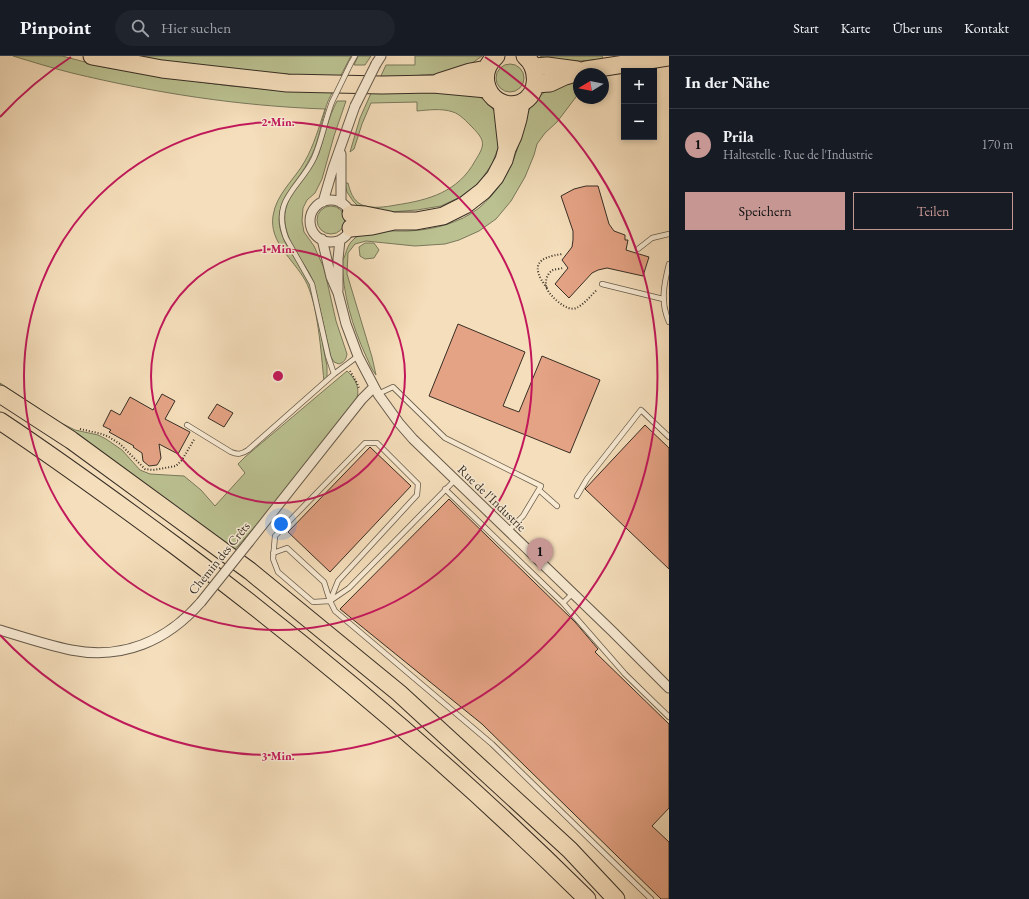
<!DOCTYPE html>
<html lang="de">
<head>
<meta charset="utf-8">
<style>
	body { margin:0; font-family:"EB Garamond",serif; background:#20242c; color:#f1f3f6 }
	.controls { position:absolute; right:12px; top:12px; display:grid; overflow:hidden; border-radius:0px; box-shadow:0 2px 6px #0003 }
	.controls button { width:36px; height:36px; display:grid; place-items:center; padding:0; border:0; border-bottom:1px solid #363941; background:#171b24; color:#f1f3f6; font:20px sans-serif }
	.compass { position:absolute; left:573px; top:12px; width:36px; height:36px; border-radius:50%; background:#171b24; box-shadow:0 2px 6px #0003; rotate:260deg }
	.you { position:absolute; left:281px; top:468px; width:14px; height:14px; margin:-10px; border:3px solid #fff; border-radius:50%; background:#1a73e8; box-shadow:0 0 0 6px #1a73e833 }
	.badge { display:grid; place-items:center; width:26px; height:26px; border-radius:50%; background:#c59692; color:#111; font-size:13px; font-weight:700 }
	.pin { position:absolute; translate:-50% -33px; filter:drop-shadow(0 1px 2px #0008) }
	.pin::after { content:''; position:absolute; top:21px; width:14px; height:12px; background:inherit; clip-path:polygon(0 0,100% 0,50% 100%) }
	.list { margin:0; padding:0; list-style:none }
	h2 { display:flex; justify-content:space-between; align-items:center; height:52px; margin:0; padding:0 16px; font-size:17px }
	h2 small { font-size:13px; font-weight:400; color:#9ea1a6 }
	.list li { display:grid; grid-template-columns:26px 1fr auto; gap:12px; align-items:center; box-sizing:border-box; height:72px; padding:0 16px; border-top:1px solid #363941 }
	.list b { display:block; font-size:15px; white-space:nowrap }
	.list p { margin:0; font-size:13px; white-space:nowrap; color:#9ea1a6 }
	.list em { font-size:13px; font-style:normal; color:#9ea1a6 }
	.actions { display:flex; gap:8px; padding:12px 16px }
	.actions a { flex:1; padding:9px 0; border:1px solid #c59692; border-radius:0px; text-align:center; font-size:14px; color:#c59692 }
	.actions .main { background:#c59692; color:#111 }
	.icon { flex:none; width:22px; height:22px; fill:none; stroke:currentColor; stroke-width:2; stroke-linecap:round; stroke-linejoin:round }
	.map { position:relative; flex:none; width:669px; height:843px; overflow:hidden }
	header { display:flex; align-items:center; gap:24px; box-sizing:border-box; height:56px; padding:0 20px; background:#171b24; border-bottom:1px solid #363941 }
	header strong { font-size:19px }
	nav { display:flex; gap:22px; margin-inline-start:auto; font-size:14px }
	.search { width:280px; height:36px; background:#20242c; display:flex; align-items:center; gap:10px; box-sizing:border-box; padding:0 14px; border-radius:22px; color:#9ea1a6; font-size:15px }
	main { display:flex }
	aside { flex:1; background:#171b24 }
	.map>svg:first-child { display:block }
	.green { fill:#bbc191; stroke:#79785b }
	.building { fill:#e5a385; stroke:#372e25 }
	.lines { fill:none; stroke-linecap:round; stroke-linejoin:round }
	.lane-casing { stroke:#665a4a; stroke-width:6 }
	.street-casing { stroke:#665a4a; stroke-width:11 }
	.highway-casing { stroke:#372e25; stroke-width:19 }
	.path { stroke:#372e25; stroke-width:2; stroke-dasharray:1 2; stroke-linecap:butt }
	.lane { stroke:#f8ead3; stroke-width:4.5 }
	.street { stroke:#f8ead3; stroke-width:9 }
	.highway { stroke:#f5debb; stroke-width:17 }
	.lane-bridge-casing { stroke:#665a4a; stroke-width:6; stroke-linecap:butt }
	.street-bridge-casing { stroke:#665a4a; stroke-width:11; stroke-linecap:butt }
	.lane-bridge { stroke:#f8ead3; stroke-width:4.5 }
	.street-bridge { stroke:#f8ead3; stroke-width:9 }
	.ring { fill:none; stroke:#c2185b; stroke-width:2 }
	.labels { text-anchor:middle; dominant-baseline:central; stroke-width:3; stroke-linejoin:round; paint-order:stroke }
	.street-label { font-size:13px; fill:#372e25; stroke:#f8ead3 }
	.centre { fill:#c2185b; stroke:#f8ead3; stroke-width:2 }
	.ring-label { font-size:12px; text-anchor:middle; font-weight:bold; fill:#c2185b; stroke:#f8ead3; stroke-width:3; stroke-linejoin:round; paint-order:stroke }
</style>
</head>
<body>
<header>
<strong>Pinpoint</strong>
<div class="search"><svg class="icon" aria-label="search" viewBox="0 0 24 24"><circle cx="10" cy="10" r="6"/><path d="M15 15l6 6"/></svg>Hier suchen</div>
<nav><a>Start</a><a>Karte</a><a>Über uns</a><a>Kontakt</a></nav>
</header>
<main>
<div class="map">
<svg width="669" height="843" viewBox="0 0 669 843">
	<rect width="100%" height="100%" fill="#f5debb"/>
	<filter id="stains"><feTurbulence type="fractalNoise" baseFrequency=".005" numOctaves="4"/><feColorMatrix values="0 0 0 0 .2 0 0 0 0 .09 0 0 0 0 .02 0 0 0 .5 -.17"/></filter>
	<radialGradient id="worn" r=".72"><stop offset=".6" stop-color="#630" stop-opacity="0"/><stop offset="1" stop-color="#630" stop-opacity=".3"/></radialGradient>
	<!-- green -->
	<path class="green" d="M13 0H62L104 11 161 21 231 30 286 35H333C330 41 326 48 325 55 320 71 318 89 309 104 299 125 280 139 279 163 279 188 302 207 310 229 319 255 321 284 327 310V321L324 325C321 297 318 247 305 224 293 203 269 186 273 160 276 138 295 123 305 105 314 89 319 71 325 53 239 50 155 37 72 17 52 12 33 6 13 0Z
		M137 0H351L340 21C272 18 203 13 137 0Z
		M358 0H371L365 9H354Z
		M415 0H482L468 10 437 18 380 22 386 9H415Z
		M540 0H602L603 3C582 5 560 8 540 0Z
		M496 22a14 14 0 1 1 28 0a14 14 0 1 1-28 0Z
		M579 23V37L557 66 545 77 537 88 534 99 525 121 511 145 496 163 479 175 459 184 445 188 415 190 366 185 355 188 348 197 347 218 372 301 376 319C371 313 369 306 366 300 352 270 343 238 342 205 347 199 345 190 355 182 370 171 391 176 408 175 433 174 460 167 479 152 497 137 510 116 517 94 525 69 523 48 550 33 558 28 570 26 579 23Z
		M372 35 472 38 486 44 495 56 500 87 492 108 479 127 460 141 441 150 417 154 389 156 361 153 353 145 347 136 345 127H348C350 135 353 145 362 149 373 153 385 151 396 149 429 144 458 136 475 105 485 89 486 85 472 71 467 66 460 58 453 56 442 52 428 54 417 55V46L371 47 362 68 354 93 350 96 360 62Z
		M337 45H346L334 80 322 123 315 137 307 144 303 152 302 165 304 176 314 190 324 212 336 265 347 298C346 304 344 306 339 308L334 306 331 301 314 227C307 209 292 195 287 176 276 141 308 126 319 97 325 79 328 62 337 45Z
		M317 164a14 14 0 1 1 28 0a14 14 0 1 1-28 0Z
		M365 187H374L379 194 374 202 365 203 360 200 359 191Z
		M347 315C355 322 360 331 357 342L273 450 231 498 0 334V327L61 367 75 374 98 379 106 383 122 394 140 414 150 418 184 420 201 434 215 450 245 417 238 408 245 401Z"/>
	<!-- building -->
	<path class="building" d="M586 130H598L609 168 614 175 625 179V184H628L626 194 649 201 643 220 607 212 598 214 592 217 569 242 555 228 568 212 562 204 572 191 573 184V175L561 140 574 133Z
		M458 268 525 296 503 350 519 356 542 300 600 324 570 397 429 340Z
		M162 338 175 345 165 363 190 376 178 398 159 388 161 402 159 406 157 409 149 410 143 405 142 397 133 391 134 390 109 376 111 374 103 370 111 354 120 359 130 341 153 354Z
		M217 348 233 357 224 371 208 362Z
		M645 369 669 392V513L585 433Z
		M370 391 411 430 330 516 288 476Z
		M449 443 575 566 598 593 595 596 669 668V752L652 770 669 786V843H661L482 668 340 553Z"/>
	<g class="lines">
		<!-- lane casing -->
		<g class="lane-casing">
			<path id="lane" d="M351 7 355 0
				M332 46C325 64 322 84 314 102 300 132 271 143 286 182L312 228 328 300 334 318
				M638 193 652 182 669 178
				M669 208C664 228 660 246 669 266
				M602 228 663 243
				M378 338 393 331 445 382 541 430 523 460 508 475
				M187 369 231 396C238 399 242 398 248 394L334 318 358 300
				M365 387H377L418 428 417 439 338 525 330 545 313 546 278 516 273 503 275 480Z
				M455 424 349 532 330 545 335 555 492 688 651 843
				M445 433 563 547
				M539 434 557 450
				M577 440 587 423 641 354 669 381
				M273 497 287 492 324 526 330 545
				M573 537 563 547 625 618 669 661"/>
		</g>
		<!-- street casing -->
		<g class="street-casing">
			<path id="street" d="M376 8 381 0
				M341 98V147
				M310 165a21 21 0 1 1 42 0a21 21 0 1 1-42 0Z
				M323 146 333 112 355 50
				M322 183 331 221 338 237 346 268 358 300 378 338 399 367 413 383 613 576 669 632
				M338 234V203L340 184
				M249 486 362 343 374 331
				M0 574C23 581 47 589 71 594 123 604 167 585 201 546"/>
		</g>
		<!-- highway casing -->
		<g class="highway-casing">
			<path id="highway" d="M92 0 162 13 287 27 382 29 433 28 487 33
				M496 0C488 7 484 16 486 27 489 43 505 53 521 47 540 38 539 12 525 0
				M534 11 547 10 577 14
				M439 26 470 16 487 13
				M535 28 550 27 565 20 586 14 669 1
				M502 47 507 92
				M351 158 365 159 390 164
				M351 172 372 170 394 165H416L443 160 465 149 483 135 495 121 504 104 507 93 513 80 518 63 521 47
				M0 338 71 384 250 515 399 637 570 794 616 843
				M0 365C60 405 119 448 177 491 321 599 459 716 587 843"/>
		</g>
		<!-- path -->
		<path class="path" d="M562 212C560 213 556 213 553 214 547 217 544 227 547 233 551 241 567 256 576 252 584 249 591 239 597 234
			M547 232C530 210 537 201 563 198
			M350 315 357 327 359 332
			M80 373 102 378 109 381 120 388 145 413 153 414 176 410 182 404 195 382"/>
		<!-- lane -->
		<use href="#lane" class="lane"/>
		<!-- street -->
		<use href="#street" class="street"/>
		<!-- highway -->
		<use href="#highway" class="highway"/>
		<!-- lane-bridge casing -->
		<g class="lane-bridge-casing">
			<path id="lane-bridge" d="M332 46 351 7"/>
		</g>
		<!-- street-bridge casing -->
		<g class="street-bridge-casing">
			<path id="street-bridge" d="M355 50 376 8
				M201 546 249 486"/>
		</g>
		<!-- lane-bridge -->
		<use href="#lane-bridge" class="lane-bridge"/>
		<!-- street-bridge -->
		<use href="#street-bridge" class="street-bridge"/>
	</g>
	<!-- distance rings -->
	<g class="ring">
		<circle cx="278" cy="320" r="127"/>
		<circle cx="278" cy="320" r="254"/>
		<path d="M0 61A380 380 0 0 1 71 1M485 1A380 380 0 1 1 0 579"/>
	</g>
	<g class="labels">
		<!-- street labels -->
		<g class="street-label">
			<text transform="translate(492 442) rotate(44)">Rue de l'Industrie</text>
			<text transform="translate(219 502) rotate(-51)">Chemin des Crêts</text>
		</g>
	</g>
	<circle cx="278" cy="320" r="6" class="centre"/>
	<g class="ring-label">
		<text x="278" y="70">2 Min.</text>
		<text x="278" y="197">1 Min.</text>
		<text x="278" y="704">3 Min.</text>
	</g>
	<rect width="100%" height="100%" filter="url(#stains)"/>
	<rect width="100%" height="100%" fill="url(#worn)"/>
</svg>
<div class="controls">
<button>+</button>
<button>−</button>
</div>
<svg class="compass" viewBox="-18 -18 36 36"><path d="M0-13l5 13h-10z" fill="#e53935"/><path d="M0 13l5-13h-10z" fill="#9ea1a6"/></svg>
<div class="you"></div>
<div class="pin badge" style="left:540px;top:515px">1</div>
</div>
<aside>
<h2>In der Nähe<small></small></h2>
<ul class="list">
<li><span class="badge">1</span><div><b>Prila</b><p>Haltestelle · Rue de l'Industrie</p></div><em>170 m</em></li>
</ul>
<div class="actions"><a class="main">Speichern</a><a>Teilen</a></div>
</aside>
</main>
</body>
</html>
